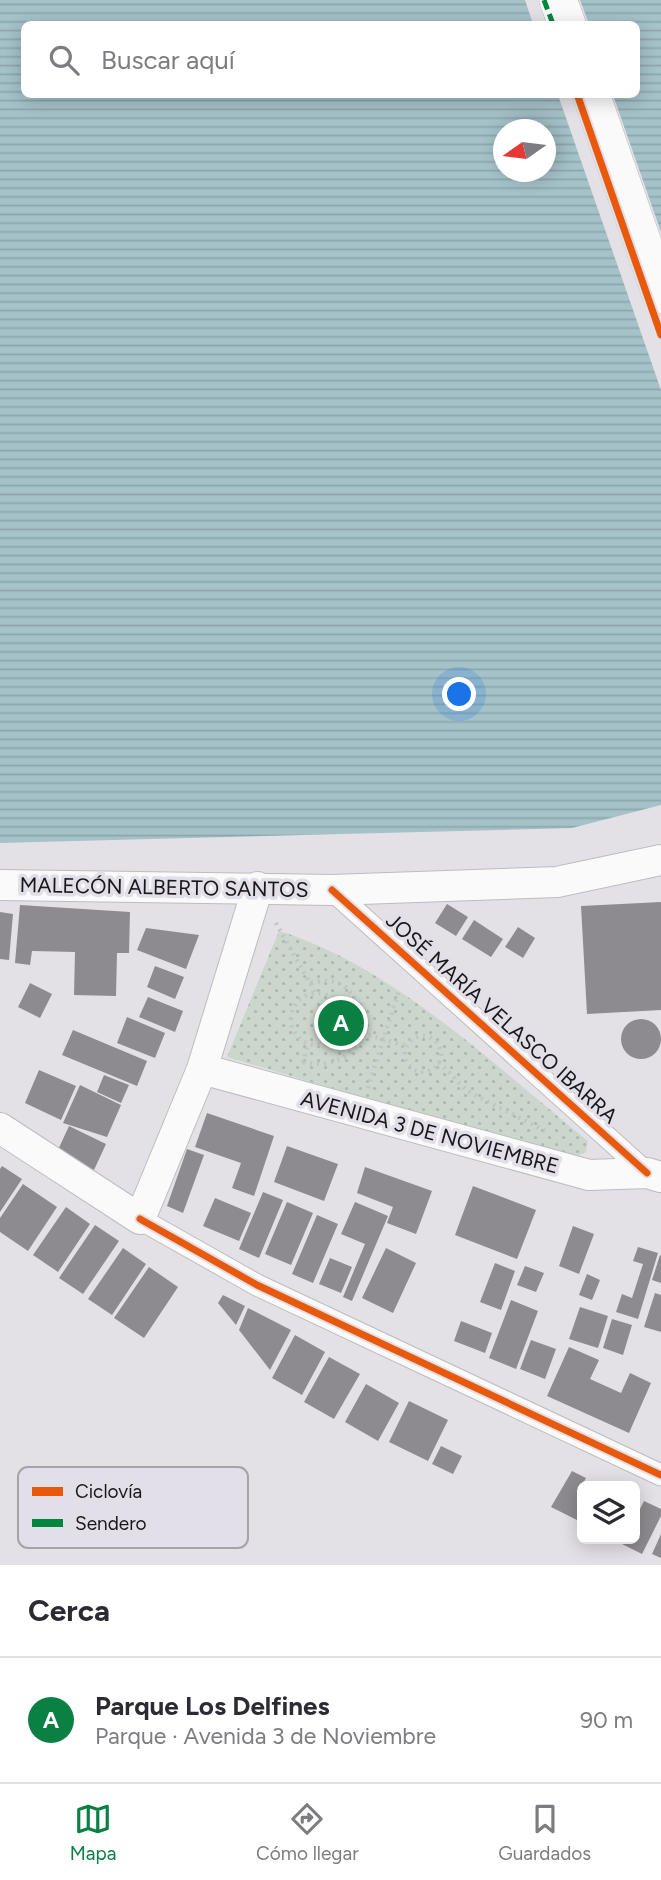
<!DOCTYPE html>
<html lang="es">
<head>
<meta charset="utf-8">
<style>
	body { margin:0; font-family:Figtree,sans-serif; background:#f7f7f7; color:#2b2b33 }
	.controls { position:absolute; right:21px; bottom:21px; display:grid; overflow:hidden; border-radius:10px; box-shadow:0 4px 18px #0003 }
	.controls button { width:63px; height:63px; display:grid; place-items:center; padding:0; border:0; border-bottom:2px solid #e1e1e2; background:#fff; color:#2b2b33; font:35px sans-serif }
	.compass { position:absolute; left:493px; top:119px; width:63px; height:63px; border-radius:50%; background:#fff; box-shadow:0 4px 18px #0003; rotate:256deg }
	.you { position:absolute; left:460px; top:695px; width:24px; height:24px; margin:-18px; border:5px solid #fff; border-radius:50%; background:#1a73e8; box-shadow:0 0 0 10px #1a73e833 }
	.badge { display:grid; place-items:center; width:46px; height:46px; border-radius:50%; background:#0b8043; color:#fff; font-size:23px; font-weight:700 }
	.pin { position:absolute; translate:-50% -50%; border:4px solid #fff; box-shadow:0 2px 7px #0006 }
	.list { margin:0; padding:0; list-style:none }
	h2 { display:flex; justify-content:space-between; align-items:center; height:91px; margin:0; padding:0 28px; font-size:30px }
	h2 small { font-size:23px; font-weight:400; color:#7c7c81 }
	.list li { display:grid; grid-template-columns:46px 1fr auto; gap:21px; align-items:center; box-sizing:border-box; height:126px; padding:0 28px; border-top:2px solid #e1e1e2 }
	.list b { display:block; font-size:26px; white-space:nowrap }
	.list p { margin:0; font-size:23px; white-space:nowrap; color:#7c7c81 }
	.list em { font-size:23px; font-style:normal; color:#7c7c81 }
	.icon { flex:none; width:38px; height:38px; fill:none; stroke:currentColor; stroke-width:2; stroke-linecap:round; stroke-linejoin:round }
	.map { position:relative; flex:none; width:661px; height:1565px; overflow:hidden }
	.search { position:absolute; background:#fff; box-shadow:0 4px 18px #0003; left:21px; right:21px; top:21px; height:77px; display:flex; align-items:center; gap:18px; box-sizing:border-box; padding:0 24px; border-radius:10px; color:#7c7c81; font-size:26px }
	.sheet { height:217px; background:#fff }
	nav { display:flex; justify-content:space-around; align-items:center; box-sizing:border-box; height:98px; border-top:2px solid #e1e1e2; background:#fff; font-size:19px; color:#7c7c81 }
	nav a { display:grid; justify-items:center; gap:4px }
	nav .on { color:#0b8043 }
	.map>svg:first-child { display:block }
	.grass { fill:url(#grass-dots) }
	.water { fill:url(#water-rules); fill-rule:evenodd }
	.pier { fill:#e3e1e6 }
	.building { fill:#8d8b8f }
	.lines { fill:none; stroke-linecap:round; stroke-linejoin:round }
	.street-casing { stroke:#bdbcc0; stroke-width:23 }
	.secondary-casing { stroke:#bdbcc0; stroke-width:32 }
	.highway-casing { stroke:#bdbcc0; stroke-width:38 }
	.path { stroke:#c3c3c5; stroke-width:4.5; stroke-dasharray:2 5; stroke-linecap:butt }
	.street { stroke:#fbfafb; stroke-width:21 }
	.secondary { stroke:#fbfafb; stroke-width:30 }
	.highway { stroke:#fbfafb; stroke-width:37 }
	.quiet { stroke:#00873e; stroke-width:5; stroke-dasharray:10 5; stroke-linecap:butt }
	.cycleway-casing { stroke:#e2dfe8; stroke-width:11 }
	.cycleway { stroke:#e8590c; stroke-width:7 }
	.labels { text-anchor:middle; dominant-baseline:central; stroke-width:7; stroke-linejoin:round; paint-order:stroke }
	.street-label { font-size:21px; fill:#18181b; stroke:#e2dfe8 }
	.key { fill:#e2dfe8; stroke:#a5a3aa; stroke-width:2 }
	.key-label { font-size:19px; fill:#18181b }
</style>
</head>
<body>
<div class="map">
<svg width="661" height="1565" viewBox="0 0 661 1565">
	<defs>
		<pattern id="grass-dots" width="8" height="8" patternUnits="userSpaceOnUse" patternTransform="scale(1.75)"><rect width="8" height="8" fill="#cbd7cc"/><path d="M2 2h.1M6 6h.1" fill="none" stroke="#aeb8af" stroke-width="1.8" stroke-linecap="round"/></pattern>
		<pattern id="water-rules" width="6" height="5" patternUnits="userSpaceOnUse" patternTransform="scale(1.75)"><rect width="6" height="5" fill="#a5c2c9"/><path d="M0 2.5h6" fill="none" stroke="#8da6ac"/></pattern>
	</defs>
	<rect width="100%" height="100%" fill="#e3e1e6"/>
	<!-- grass -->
	<path class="grass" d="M279 931C393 966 496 1067 588 1141L586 1152 578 1156 458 1126 227 1057Z"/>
	<!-- water -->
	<path class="water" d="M0 0H661V805L572 828 0 843ZM24 24H636V94H24ZM504 130H546V172H504Z"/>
	<!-- pier -->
	<path class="pier" d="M525 0H580L589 24H533Z
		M558 95H613L661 232V390Z"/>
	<!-- building -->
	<path class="building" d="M661 902V1010L587 1014 581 906Z
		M447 904 468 917 456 936 435 923Z
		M20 905 130 912 129 953H117L116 996 74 995 75 952 32 951 30 965 15 963Z
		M0 912 13 914 9 960 0 959Z
		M474 920 503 939 491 957 462 939Z
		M518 927 535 938 523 958 505 947Z
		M146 928 199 935 186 969 137 950Z
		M155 966 184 977 175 999 147 987Z
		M30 983 52 994 40 1018 18 1007Z
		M148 997 183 1011 175 1032 139 1017Z
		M127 1017 165 1033 155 1058 117 1043Z
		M621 1039a20 20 0 1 1 40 0a20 20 0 1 1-40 0Z
		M73 1030 147 1061 137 1086 62 1055Z
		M39 1070 76 1086 61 1120 25 1103Z
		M104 1075 129 1085 121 1103 97 1092Z
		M80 1085 121 1105 107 1137 63 1123Z
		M207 1113 274 1136 254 1196 232 1188 241 1163 195 1147Z
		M69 1126 106 1144 94 1170 57 1152Z
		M287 1146 338 1164 324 1201 274 1182Z
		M187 1149 204 1155 183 1213 167 1206Z
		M2 1166 22 1179 0 1212V1169Z
		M365 1167 432 1191 416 1234 387 1223 393 1207 357 1193Z
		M23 1184 57 1207 28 1251 0 1232V1218Z
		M473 1186 536 1210 517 1259 455 1235Z
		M263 1192 283 1200 259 1258 239 1249Z
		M215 1198 251 1213 239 1241 203 1226Z
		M287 1202 313 1213 291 1265 265 1254Z
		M355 1202 388 1216 352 1301 343 1297 365 1244 341 1234Z
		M66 1207 90 1224 58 1272 33 1255Z
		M317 1215 338 1224 313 1283 292 1274Z
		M95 1225 119 1241 83 1294 59 1278Z
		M573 1226 594 1234 579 1274 559 1266Z
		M638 1247 658 1253 638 1319 616 1312 622 1294 632 1298 643 1264 633 1261Z
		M123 1248 146 1264 112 1315 88 1299Z
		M386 1248 416 1263 393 1313 362 1298Z
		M660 1255 661 1256V1283L652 1280Z
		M330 1258 352 1267 341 1293 319 1284Z
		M495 1263 515 1271 501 1310 480 1302Z
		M525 1266 544 1273 536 1292 517 1285Z
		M149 1267 178 1287 144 1338 114 1318Z
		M587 1274 600 1280 592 1300 579 1295Z
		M655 1293 661 1295V1332L644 1327Z
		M223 1295 245 1306 236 1325 218 1303Z
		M511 1300 538 1311 516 1369 489 1358Z
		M580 1307 608 1316 598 1348 569 1339Z
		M248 1308 291 1330 270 1370 239 1330Z
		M612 1319 632 1325 623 1355 603 1348Z
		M461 1321 492 1333 485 1353 454 1341Z
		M295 1335 325 1352 302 1395 272 1378Z
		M531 1340 556 1349 545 1379 520 1369Z
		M569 1347 599 1360 590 1379 621 1393 630 1373 651 1383 629 1433 547 1396Z
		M329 1357 360 1374 334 1419 304 1402Z
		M366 1384 399 1403 378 1441 345 1422Z
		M409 1401 448 1420 428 1461 389 1442Z
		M441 1446 462 1456 453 1474 432 1464Z
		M572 1471 586 1478 581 1487 582 1511 577 1520 551 1507Z
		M644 1501 661 1509V1516L642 1554 622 1544 625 1539H635V1519Z
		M661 1534V1558L652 1554Z"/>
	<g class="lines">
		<!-- street casing -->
		<g class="street-casing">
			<path id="street" d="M332 890 647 1173
				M140 1219 257 1285 661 1475"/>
		</g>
		<!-- secondary casing -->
		<g class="secondary-casing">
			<path id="secondary" d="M0 885 332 890 557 882 661 860
				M202 1069 589 1175 647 1173 661 1177
				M0 1128 140 1219 202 1069 258 887"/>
		</g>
		<!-- highway casing -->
		<g class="highway-casing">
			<path id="highway" d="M558 0 567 24
				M591 94 661 295"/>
		</g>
		<!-- path -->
		<path class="path" d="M276 923 315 992
			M311 983C346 973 364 999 357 1032
			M291 1019a26 26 0 1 1 52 0a26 26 0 1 1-52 0Z
			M342 1027 406 1046
			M405 1054a18 18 0 1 1 36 0a18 18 0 1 1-36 0Z
			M303 1062C330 1068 351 1059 364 1034
			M439 1062 467 1091 549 1133
			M303 1063 308 1044
			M368 1088 399 990"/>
		<!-- street -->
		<use href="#street" class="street"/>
		<!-- secondary -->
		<use href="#secondary" class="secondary"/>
		<!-- highway -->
		<use href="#highway" class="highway"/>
		<!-- quiet -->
		<path class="quiet" d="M544 0 553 24"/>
		<!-- cycleway casing -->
		<g class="cycleway-casing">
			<path id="cycleway" d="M577 94 661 335
				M332 890 647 1173
				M140 1219 257 1285 661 1475"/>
		</g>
		<!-- cycleway -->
		<use href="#cycleway" class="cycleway"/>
	</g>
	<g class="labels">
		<!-- street labels -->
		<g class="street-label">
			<text transform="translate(164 887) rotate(1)">MALECÓN ALBERTO SANTOS</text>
			<text transform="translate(502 1018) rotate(42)">JOSÉ MARÍA VELASCO IBARRA</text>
			<text transform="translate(430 1132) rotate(15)">AVENIDA 3 DE NOVIEMBRE</text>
		</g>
	</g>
	<!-- legend -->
	<rect x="18" y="1467" width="230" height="81" rx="10" class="key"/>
	<rect x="32" y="1487" width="31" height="9" fill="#e8590c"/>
	<rect x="32" y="1519" width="31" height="8" fill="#00873e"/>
	<g class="key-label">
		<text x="75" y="1498">Ciclovía</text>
		<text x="75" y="1530">Sendero</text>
	</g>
</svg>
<div class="controls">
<button><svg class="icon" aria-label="layers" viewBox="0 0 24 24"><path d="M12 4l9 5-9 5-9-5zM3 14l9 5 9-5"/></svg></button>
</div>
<svg class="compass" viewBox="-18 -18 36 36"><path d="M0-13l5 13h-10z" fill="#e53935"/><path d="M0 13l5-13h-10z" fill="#7c7c81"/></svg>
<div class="you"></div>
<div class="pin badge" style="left:341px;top:1023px">A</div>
<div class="search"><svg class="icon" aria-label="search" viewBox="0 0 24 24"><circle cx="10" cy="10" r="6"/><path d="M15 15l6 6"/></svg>Buscar aquí</div>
</div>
<section class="sheet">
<h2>Cerca<small></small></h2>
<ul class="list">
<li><span class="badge">A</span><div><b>Parque Los Delfines</b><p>Parque · Avenida 3 de Noviembre</p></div><em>90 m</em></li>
</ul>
</section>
<nav>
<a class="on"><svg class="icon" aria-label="map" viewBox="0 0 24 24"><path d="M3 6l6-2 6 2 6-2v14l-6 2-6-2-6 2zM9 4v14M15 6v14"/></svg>Mapa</a>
<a><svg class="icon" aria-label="directions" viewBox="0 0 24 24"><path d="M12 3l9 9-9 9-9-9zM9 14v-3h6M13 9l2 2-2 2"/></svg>Cómo llegar</a>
<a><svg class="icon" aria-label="saved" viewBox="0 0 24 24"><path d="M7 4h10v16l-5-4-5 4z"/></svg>Guardados</a>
</nav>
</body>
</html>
